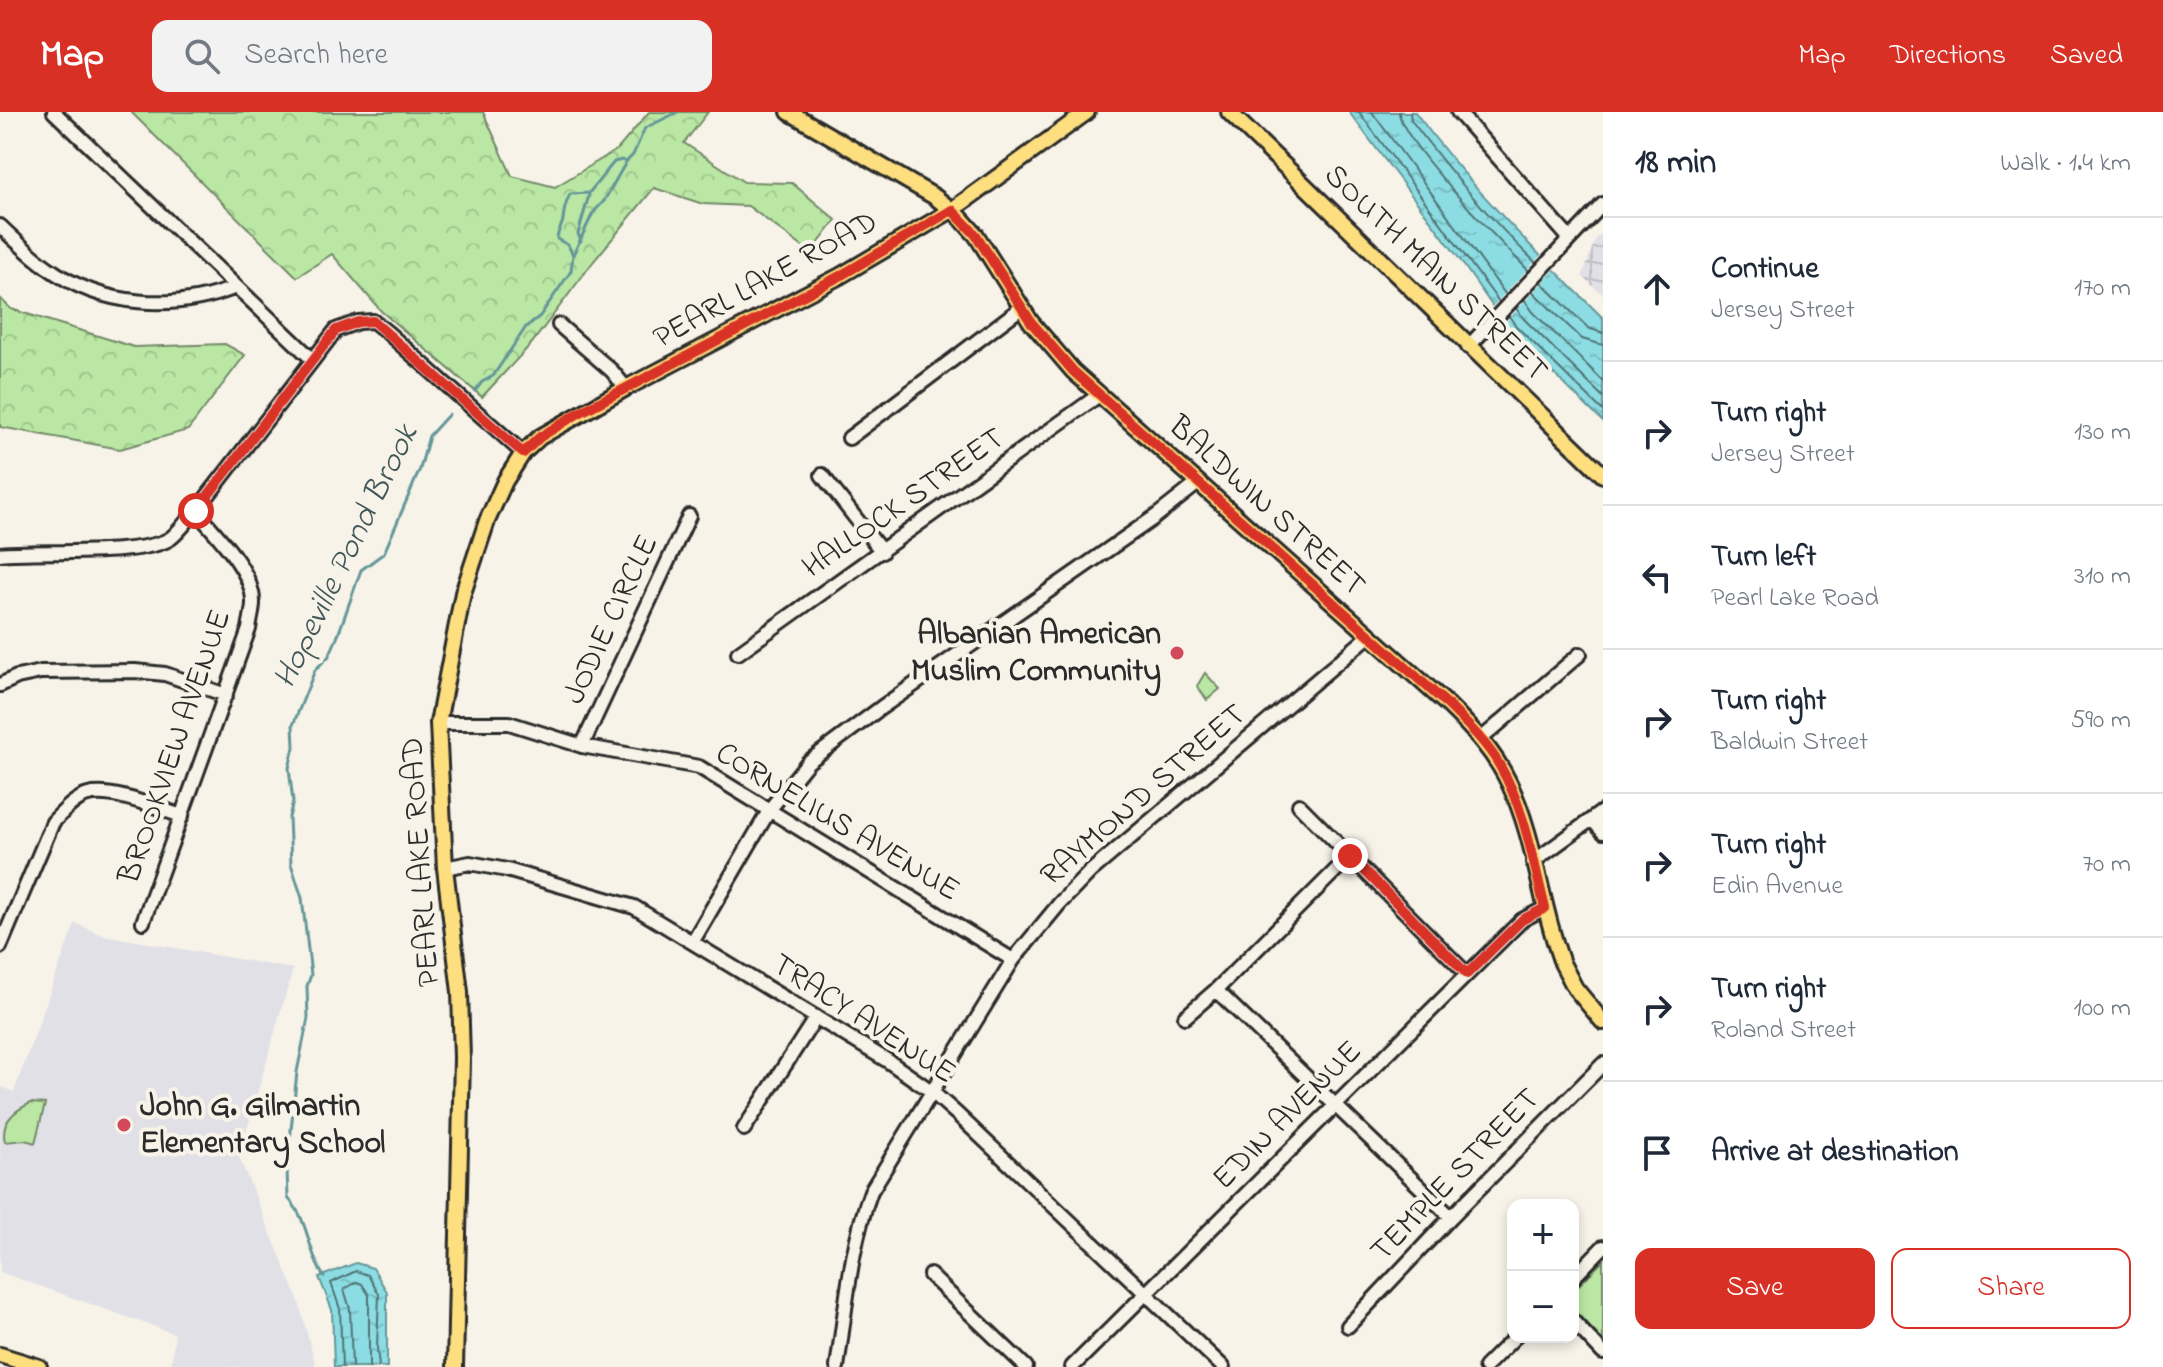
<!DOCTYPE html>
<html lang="en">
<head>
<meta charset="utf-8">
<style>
	body { margin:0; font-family:"Indie Flower",sans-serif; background:#f2f2f3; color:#1f2937 }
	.controls { position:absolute; right:24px; bottom:24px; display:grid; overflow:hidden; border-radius:16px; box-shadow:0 4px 12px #0003 }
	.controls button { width:72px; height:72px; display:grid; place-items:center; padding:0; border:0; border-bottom:2px solid #e0e1e3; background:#fff; color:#1f2937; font:40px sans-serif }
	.stop { position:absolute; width:24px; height:24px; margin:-18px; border:6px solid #d93025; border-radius:50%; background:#fff }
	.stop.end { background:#d93025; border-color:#fff; box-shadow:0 2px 8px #0008 }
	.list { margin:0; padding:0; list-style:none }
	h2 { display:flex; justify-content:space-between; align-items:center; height:104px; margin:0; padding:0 32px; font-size:34px }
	h2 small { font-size:26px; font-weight:400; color:#747a83 }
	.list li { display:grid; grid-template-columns:52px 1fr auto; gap:24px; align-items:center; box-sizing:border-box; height:144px; padding:0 32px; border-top:2px solid #e0e1e3 }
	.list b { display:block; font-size:30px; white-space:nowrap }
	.list p { margin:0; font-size:26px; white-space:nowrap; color:#747a83 }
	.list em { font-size:26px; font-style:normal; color:#747a83 }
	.actions { display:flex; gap:16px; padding:24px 32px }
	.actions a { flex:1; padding:18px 0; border:2px solid #d93025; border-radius:16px; text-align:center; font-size:28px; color:#d93025 }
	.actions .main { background:#d93025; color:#fff }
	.icon { flex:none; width:44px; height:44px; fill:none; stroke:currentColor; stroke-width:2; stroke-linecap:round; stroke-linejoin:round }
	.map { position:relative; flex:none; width:1603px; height:1255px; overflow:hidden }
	header { display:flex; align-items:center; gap:48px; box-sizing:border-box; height:112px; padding:0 40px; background:#d93025; color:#fff }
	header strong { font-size:38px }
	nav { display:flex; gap:44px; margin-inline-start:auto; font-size:28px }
	.search { width:560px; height:72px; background:#f2f2f3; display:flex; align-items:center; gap:20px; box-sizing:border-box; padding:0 28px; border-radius:16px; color:#747a83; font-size:30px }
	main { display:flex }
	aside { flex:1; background:#fff }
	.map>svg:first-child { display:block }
	.built { fill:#e1e0e7 }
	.industrial { fill:url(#industrial-grid) }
	.green { fill:#bae7a4; stroke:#728968; stroke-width:2 }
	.forest { fill:url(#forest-crowns); stroke:#728968; stroke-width:2 }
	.water { fill:url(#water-ripples); stroke:#659699; stroke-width:2 }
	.pier { fill:#f7f3e8 }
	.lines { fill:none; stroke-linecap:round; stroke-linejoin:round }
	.shore { stroke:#517275; stroke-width:2 }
	.stream { stroke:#659699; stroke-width:3 }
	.minor-casing { stroke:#2b2b2b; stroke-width:18 }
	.major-casing { stroke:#2b2b2b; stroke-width:20 }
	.minor { stroke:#f7f3e8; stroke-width:12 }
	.major { stroke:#fddf80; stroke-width:14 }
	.route { stroke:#d93025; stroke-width:10 }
	.poi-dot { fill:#d1495b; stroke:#f7f3e8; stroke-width:3 }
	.labels { text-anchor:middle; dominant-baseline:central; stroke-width:8; stroke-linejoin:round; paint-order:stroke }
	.street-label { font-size:32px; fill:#2b2b2b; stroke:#f7f3e8 }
	.poi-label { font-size:32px; font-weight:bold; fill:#2b2b2b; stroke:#f7f3e8; text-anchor:end }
	.water-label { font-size:34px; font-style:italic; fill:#435859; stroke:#f7f3e8 }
</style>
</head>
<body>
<header>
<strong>Map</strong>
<div class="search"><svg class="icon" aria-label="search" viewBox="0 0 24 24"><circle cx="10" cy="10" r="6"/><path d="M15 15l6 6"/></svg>Search here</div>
<nav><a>Map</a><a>Directions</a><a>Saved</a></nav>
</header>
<main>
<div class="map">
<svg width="1603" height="1255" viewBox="0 0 1603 1255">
	<defs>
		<pattern id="industrial-grid" width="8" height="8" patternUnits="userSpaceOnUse" patternTransform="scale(2)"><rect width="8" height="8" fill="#e1e0e7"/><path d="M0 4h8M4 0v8" fill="none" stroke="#c1c0c6"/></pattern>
		<pattern id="forest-crowns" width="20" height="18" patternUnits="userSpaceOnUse" patternTransform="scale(2)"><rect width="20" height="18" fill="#bae7a4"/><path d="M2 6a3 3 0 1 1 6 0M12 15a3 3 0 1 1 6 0" fill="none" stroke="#a0c68d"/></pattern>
		<pattern id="water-ripples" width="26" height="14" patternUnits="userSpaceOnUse" patternTransform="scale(2)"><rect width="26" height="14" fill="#8bdde3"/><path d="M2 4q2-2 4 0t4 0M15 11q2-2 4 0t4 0" fill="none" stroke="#78bec3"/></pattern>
	</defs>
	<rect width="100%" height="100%" fill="#f7f3e8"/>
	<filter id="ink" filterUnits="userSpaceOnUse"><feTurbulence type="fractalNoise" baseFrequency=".0125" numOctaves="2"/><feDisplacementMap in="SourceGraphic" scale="16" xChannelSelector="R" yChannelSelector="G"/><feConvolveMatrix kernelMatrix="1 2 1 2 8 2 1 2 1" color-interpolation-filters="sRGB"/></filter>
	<g filter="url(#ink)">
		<!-- built -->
		<path class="built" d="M75 811 103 823 293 857 239 1045 298 1187 316 1255H171L175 1222 0 1160V974L14 980Z"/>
		<!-- industrial -->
		<path class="industrial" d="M1603 121V183L1582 164 1596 126Z"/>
		<!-- green -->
		<path class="green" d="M1205 561 1220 577 1207 588 1197 574Z
			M31 991 45 992 35 1031 25 1028 5 1030C0 1009 15 998 31 991Z
			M1603 1149V1230L1573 1199V1179Z"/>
		<!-- forest -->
		<path class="forest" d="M131 0H483L512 64 555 75 618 37 649 0H708L684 31 744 70 792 71 836 108 811 141 748 94 703 92 654 76 593 150 532 231 482 285 381 199 332 142 297 165Z
			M0 186 11 197 134 235 225 232 245 243 188 318 120 337 0 315Z"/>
		<!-- water -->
		<path class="water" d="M1349 0H1415C1472 77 1535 139 1603 206V310L1510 219 1458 145Z
			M356 1151 373 1156 387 1180V1255H334L332 1198 319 1165Z"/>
		<!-- pier -->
		<path class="pier" d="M1543 141 1557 155 1502 214 1490 197Z"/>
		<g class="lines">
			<!-- shore -->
			<path class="shore" d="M1359 0 1499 190
				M1372 0 1506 183
				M1399 0C1401 30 1504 134 1529 159
				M1410 0 1411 8C1449 59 1490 107 1536 151
				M1541 170 1588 216 1603 221
				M1532 179 1582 227 1603 233
				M1524 187 1533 200 1603 269
				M1516 196 1524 207 1603 285
				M1509 204 1516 214 1603 299
				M342 1255 340 1197 331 1171 356 1159 368 1163 379 1182 377 1235 379 1255
				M352 1255 350 1197 344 1177 357 1170 362 1172 369 1183V1255"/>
			<!-- stream -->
			<path class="stream" d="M581 129 578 122 589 83
				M573 143 593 101 604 89 626 50
				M475 279 482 270 493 264 526 215 540 204 571 159 573 143 568 133 557 127C557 120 562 115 563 108 564 98 565 93 570 82L589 81 614 50 622 48 626 50 633 43 645 16 678 0
				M324 1165C307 1139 310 1110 288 1086L287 1057 297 960 308 906 307 874 311 863 302 786 291 752 289 705 293 690 289 656 294 635 293 613 315 558 329 544 337 526 361 458 384 441 420 357 429 324 449 302"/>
			<!-- minor casing -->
			<g class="minor-casing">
				<path id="minor" d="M54 0 312 247
					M1458 0 1570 127
					M0 114C15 128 30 143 47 155 101 195 175 200 236 175
					M559 213 612 259 626 276
					M1468 235 1603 92
					M849 326 1021 196
					M822 363 882 440
					M0 442C38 438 144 445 171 426 180 419 188 407 196 399L336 218 358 210 373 209 388 221 523 341
					M738 541 1099 283
					M0 573 17 565 41 560 135 559 165 562 226 583
					M438 611H509L582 634 699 655 1013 848
					M1481 627 1580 542
					M582 634 689 404
					M1299 693 1467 862
					M1592 707 1603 720
					M1533 750 1603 699
					M445 756 470 751 507 758 634 795 888 949 931 979 958 1003 1223 1255
					M143 810 249 517C250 509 253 499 253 491 254 460 215 421 196 399
					M693 829 770 697 808 650 882 595 1155 405 1197 372
					M0 835 53 710C62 701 75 686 88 683 114 677 157 696 182 704
					M1216 878 1451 1105
					M1185 905 1216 878 1350 744
					M744 1017 816 905
					M930 1163 1026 1255
					M1573 1166 1603 1135
					M1573 1209 1603 1241
					M1348 1214 1451 1105 1603 952
					M837 1255C846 1197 850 1135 871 1079L1013 848 1060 791 1090 760 1369 524
					M1072 1255 1522 808 1545 796
					M1485 1255 1515 1225"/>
			</g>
			<!-- major casing -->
			<g class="major-casing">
				<path id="major" d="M789 0 935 85 958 103 976 123 1031 210 1073 259 1448 593C1472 616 1495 641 1509 671 1536 727 1540 793 1562 851L1575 876 1603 910
					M1229 0 1603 363
					M0 1243 39 1255
					M455 1255 462 946 460 880 445 756 438 611 463 481 487 409 505 369 523 341 540 325 626 276 840 164 952 98 1087 0"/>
			</g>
			<!-- minor -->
			<use href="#minor" class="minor"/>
			<!-- major -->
			<use href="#major" class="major"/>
		</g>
	</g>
	<g class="lines" filter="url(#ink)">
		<!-- route -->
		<path class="route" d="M196 399 336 218 358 210 373 209 523 341 540 325 577 302 840 164 952 98 976 123 1031 210 1073 259 1448 593C1467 612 1487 631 1500 654 1525 697 1533 749 1545 796L1522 808 1467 862 1350 744"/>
	</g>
	<!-- markers -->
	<g class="poi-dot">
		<circle cx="1177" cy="541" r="8"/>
		<circle cx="124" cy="1013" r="8"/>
	</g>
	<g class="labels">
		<!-- street labels -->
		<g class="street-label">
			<text transform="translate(1435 162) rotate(44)">SOUTH MAIN STREET</text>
			<text transform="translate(766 169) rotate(-29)">PEARL LAKE ROAD</text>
			<text transform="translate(904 392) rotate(-35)">HALLOCK STREET</text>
			<text transform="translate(1266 395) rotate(42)">BALDWIN STREET</text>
			<text transform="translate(612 508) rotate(-65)">JODIE CIRCLE</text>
			<text transform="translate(176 635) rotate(-71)">BROOKVIEW AVENUE</text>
			<text transform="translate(1144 684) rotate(-41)">RAYMOND STREET</text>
			<text transform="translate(837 711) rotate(31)">CORNELIUS AVENUE</text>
			<text transform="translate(422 750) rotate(-94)">PEARL LAKE ROAD</text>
			<text transform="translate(863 908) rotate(33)">TRACY AVENUE</text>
			<text transform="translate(1288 1004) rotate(-45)">EDIN AVENUE</text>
			<text transform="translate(1456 1064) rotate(-46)">TEMPLE STREET</text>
		</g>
		<!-- poi labels -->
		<g class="poi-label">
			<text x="1161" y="523">Albanian American<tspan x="1161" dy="37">Muslim Community</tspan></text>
			<text x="140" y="995" text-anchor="start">John G. Gilmartin<tspan x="140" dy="37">Elementary School</tspan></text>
		</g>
		<!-- water labels -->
		<g class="water-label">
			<text transform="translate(347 445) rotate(-64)">Hopeville Pond Brook</text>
		</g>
	</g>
</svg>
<div class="controls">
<button>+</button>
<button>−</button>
</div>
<div class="stop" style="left:196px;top:399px"></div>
<div class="stop end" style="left:1350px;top:744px"></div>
</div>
<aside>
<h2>18 min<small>Walk · 1.4 km</small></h2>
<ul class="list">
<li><svg class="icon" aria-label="ahead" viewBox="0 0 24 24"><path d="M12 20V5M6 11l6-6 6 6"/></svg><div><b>Continue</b><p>Jersey Street</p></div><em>170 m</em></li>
<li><svg class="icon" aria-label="right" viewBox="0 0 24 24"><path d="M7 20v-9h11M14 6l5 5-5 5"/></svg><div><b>Turn right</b><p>Jersey Street</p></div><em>130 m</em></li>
<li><svg class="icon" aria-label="left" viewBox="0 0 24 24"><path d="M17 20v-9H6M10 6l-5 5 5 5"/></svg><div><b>Turn left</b><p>Pearl Lake Road</p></div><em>310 m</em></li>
<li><svg class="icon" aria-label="right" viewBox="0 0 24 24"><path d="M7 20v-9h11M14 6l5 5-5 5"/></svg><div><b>Turn right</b><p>Baldwin Street</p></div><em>590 m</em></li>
<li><svg class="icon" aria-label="right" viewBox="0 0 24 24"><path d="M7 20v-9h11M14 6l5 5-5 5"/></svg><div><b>Turn right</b><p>Edin Avenue</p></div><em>70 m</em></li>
<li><svg class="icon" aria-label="right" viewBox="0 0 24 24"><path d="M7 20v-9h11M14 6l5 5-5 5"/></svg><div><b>Turn right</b><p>Roland Street</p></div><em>100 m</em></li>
<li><svg class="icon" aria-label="arrive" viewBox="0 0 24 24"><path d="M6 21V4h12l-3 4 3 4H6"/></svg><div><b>Arrive at destination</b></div></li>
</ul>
<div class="actions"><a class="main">Save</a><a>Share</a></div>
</aside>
</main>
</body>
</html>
